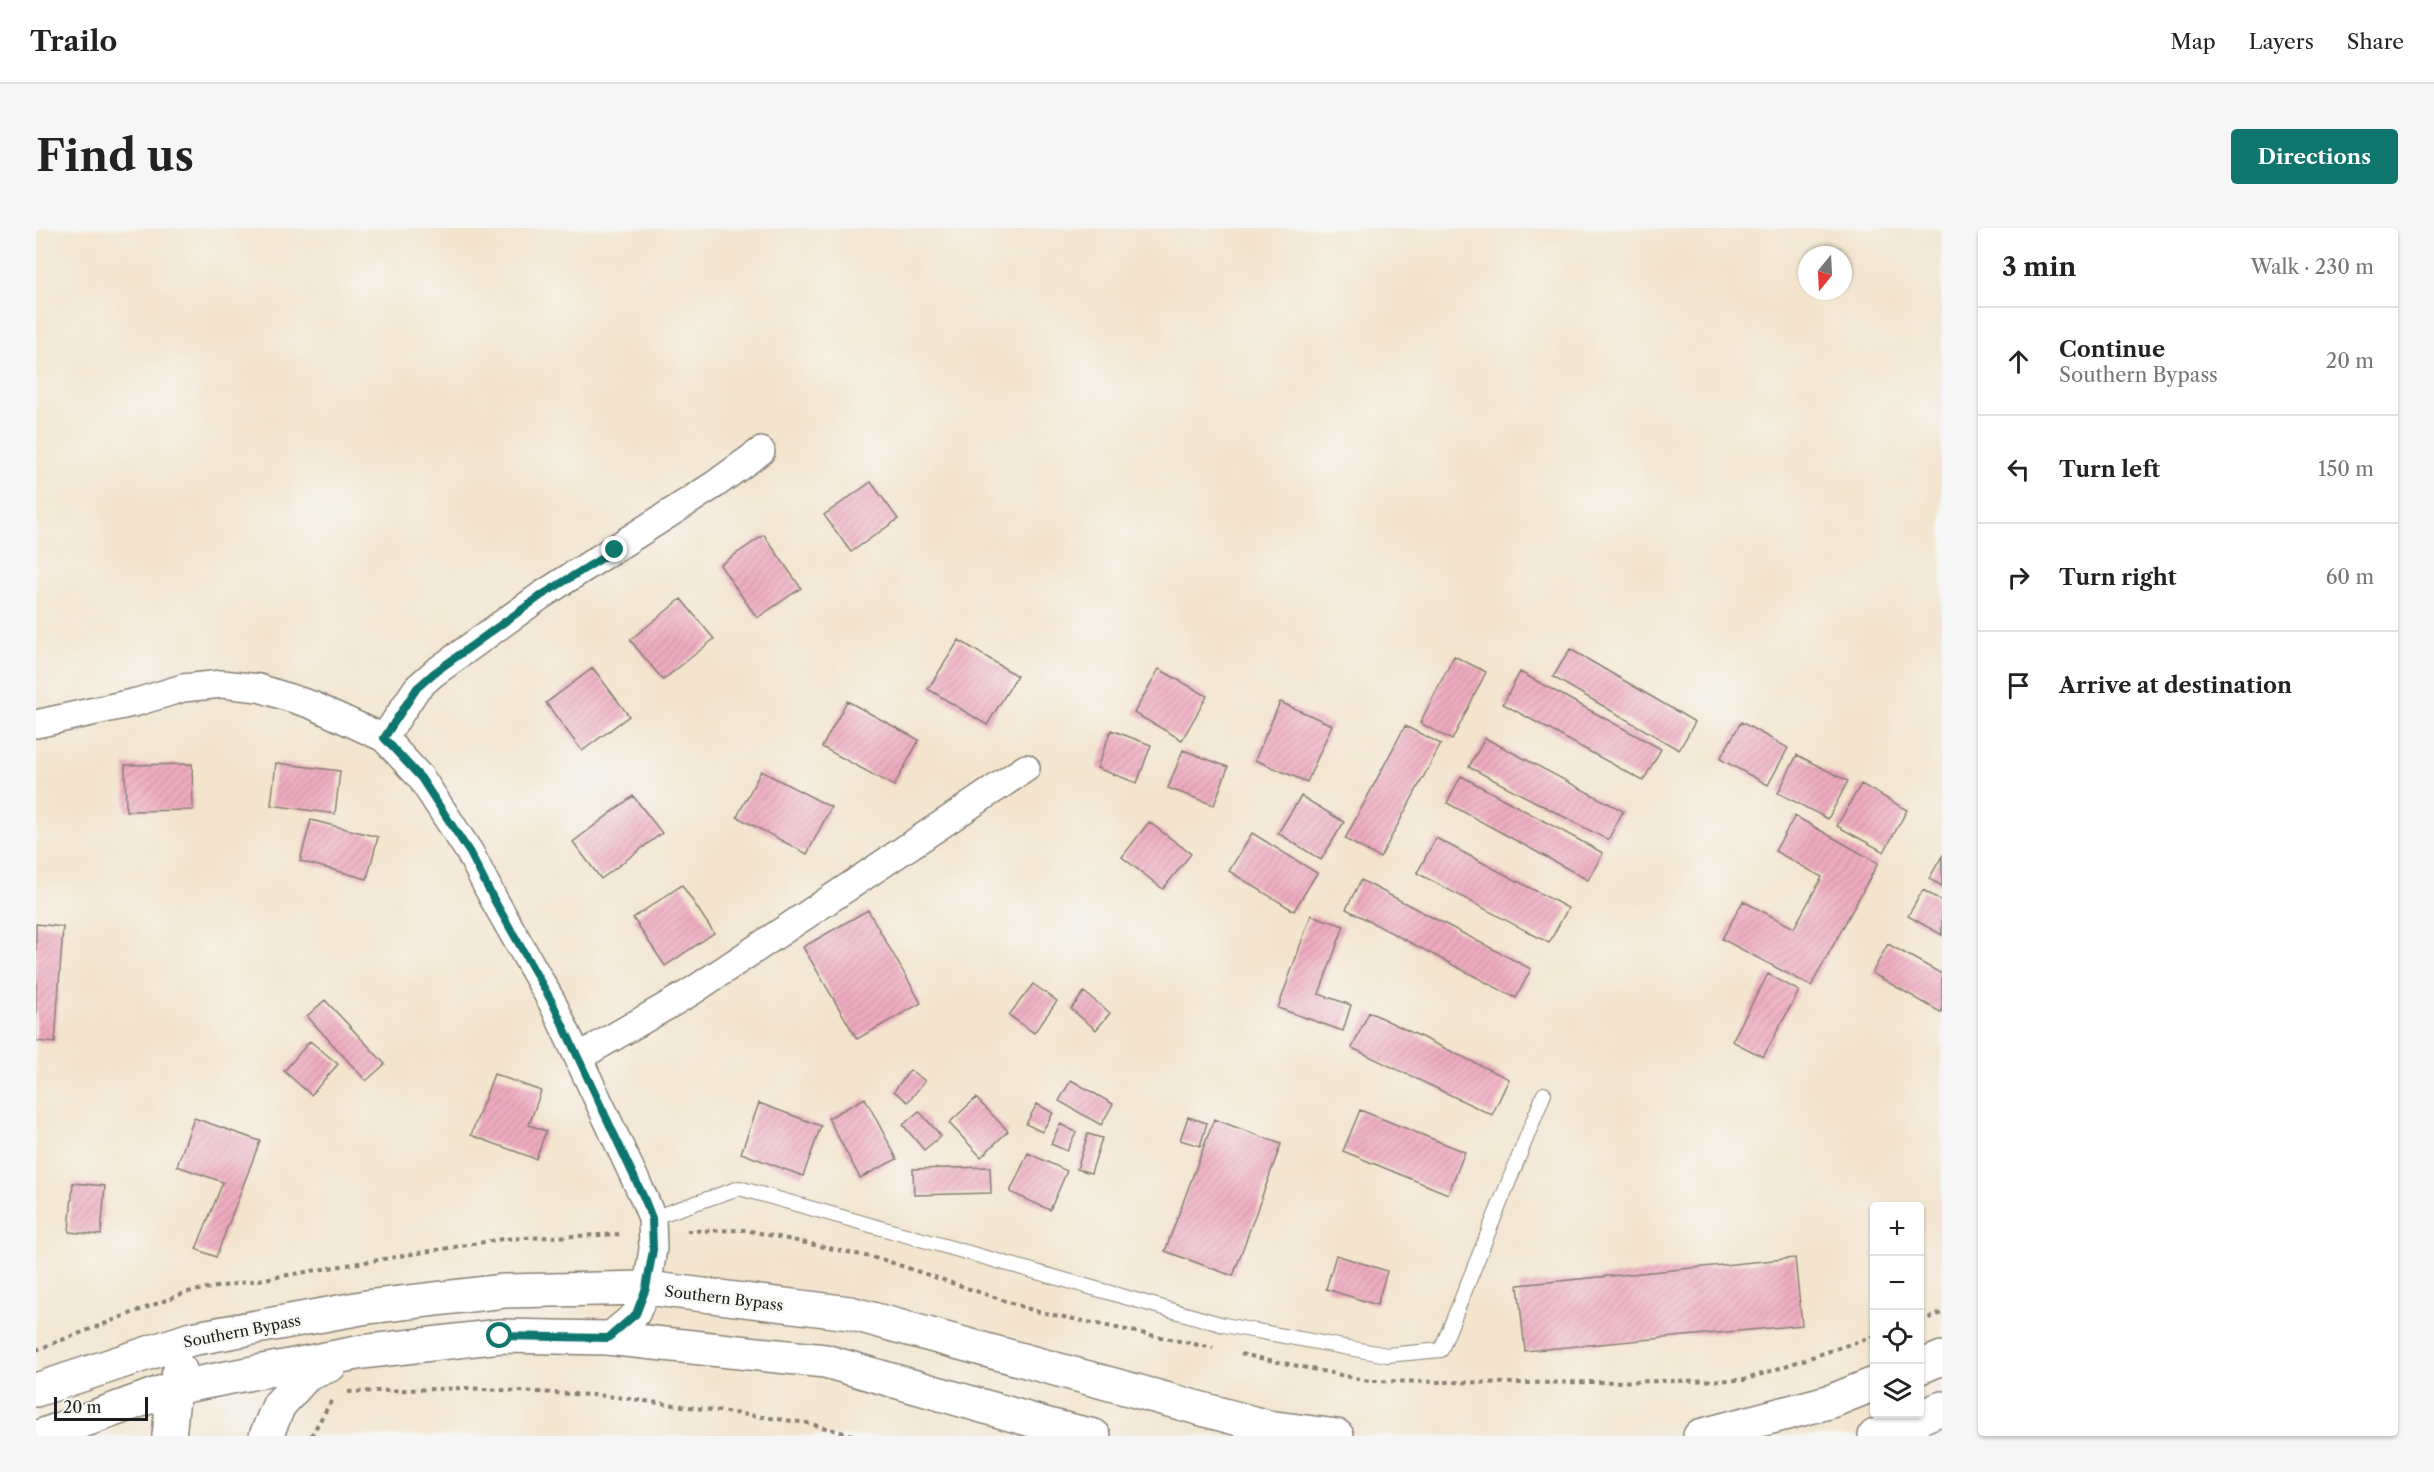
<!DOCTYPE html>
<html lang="en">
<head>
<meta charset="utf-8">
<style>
	body { margin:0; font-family:"Libre Caslon Text",serif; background:#f6f6f6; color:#222 }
	.controls { position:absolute; right:18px; bottom:18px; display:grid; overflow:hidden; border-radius:6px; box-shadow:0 2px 4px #0004 }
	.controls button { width:54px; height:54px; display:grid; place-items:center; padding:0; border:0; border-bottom:2px solid #e0e0e0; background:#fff; color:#222; font:30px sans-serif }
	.compass { position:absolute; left:1762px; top:18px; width:54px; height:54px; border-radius:50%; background:#fff; box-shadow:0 2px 4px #0004; rotate:198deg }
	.scale { position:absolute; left:18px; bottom:15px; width:94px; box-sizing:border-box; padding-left:6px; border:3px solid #1c1c1c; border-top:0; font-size:16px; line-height:21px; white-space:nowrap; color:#1c1c1c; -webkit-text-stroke:4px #f6f6f2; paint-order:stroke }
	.stop { position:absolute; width:18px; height:18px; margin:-14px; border:4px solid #0f766e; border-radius:50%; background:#fff }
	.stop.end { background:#0f766e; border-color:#fff; box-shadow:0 2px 6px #0008 }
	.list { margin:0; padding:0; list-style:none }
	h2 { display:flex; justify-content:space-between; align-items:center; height:78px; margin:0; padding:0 24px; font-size:26px }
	h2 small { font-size:20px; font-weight:400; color:#767676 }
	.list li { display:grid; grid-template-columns:39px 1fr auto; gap:18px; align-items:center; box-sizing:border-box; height:108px; padding:0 24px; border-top:2px solid #e0e0e0 }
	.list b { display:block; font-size:22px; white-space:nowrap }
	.list p { margin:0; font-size:20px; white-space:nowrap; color:#767676 }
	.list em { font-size:20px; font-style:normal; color:#767676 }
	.icon { flex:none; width:33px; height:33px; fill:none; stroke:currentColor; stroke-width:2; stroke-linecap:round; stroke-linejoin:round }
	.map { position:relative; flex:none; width:1906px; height:1208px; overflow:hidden; border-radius:6px }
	header { display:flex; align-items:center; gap:36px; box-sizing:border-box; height:84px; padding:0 30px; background:#fff; border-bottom:2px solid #e0e0e0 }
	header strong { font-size:28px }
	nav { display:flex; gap:33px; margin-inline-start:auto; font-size:21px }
	.intro { display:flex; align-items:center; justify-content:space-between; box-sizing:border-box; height:144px; padding:0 36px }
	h1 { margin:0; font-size:42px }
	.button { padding:15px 27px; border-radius:6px; background:#0f766e; color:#fff; font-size:21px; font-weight:700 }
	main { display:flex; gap:36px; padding:0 36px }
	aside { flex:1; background:#fff; border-radius:6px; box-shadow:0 2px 4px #0004 }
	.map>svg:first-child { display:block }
	.building { fill:url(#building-hatch) }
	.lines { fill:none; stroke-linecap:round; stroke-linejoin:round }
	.lane-casing { stroke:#888075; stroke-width:16 }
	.street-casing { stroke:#888075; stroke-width:30 }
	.secondary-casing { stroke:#888075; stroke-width:36 }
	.path { stroke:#888075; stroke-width:4; stroke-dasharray:4.5 4.5; stroke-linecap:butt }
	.lane { stroke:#fff; stroke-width:14 }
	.street { stroke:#fff; stroke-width:27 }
	.secondary { stroke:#fff; stroke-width:33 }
	.route { stroke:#0f766e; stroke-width:8 }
	.labels { text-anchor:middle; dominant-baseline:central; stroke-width:5; stroke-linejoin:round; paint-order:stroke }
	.street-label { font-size:15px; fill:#1c1c1c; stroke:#f6f6f2 }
</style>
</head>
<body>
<header>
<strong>Trailo</strong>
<nav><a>Map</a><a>Layers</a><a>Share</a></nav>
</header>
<div class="intro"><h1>Find us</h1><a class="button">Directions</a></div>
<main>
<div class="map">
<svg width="1906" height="1208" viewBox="0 0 1906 1208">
	<defs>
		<pattern id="building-hatch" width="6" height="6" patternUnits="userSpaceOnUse" patternTransform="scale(1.5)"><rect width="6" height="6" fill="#eeabbf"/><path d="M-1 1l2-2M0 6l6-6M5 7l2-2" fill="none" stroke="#cc93a4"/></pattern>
	</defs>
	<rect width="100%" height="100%" fill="#f6f6f2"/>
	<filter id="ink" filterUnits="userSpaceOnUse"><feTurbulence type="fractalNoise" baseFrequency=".0167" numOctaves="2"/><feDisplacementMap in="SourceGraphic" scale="12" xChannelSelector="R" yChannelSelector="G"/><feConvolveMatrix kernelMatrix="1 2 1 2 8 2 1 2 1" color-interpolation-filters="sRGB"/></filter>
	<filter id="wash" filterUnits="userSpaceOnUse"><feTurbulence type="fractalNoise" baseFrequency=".008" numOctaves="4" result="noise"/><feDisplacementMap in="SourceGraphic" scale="24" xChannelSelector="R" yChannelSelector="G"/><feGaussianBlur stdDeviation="1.35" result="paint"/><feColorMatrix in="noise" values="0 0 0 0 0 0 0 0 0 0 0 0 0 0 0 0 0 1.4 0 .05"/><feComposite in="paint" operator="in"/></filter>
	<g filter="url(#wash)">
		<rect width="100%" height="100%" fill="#f3e4ce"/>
		<g id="blocks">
			<!-- building -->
			<path class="building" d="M835 254 862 291 815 324 788 287Z
				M728 307 765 360 721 390 684 337Z
				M645 371 678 411 627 452 594 412Z
				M923 412 981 448 951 497 892 461Z
				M1534 421 1659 494 1643 522 1517 449Z
				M1418 428 1450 444 1416 512 1384 495Z
				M557 440 593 488 546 523 510 475Z
				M1123 441 1171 468 1146 512 1098 485Z
				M1484 444 1625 521 1607 553 1467 476Z
				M811 473 883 512 858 558 786 519Z
				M1244 474 1296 497 1271 554 1219 532Z
				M1705 494 1752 520 1732 557 1684 531Z
				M1369 498 1405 516 1344 630 1309 611Z
				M1075 502 1115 517 1101 555 1061 540Z
				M1449 510 1587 583 1572 612 1433 539Z
				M1147 522 1192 539 1178 577 1132 560Z
				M1761 527 1812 553 1792 591 1742 565Z
				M240 535 304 543 299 586 235 577Z
				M156 536 157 582 90 583 89 537Z
				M725 543 795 579 771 626 701 589Z
				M1425 548 1567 625 1552 652 1411 575Z
				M1825 556 1871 582 1848 624 1801 598Z
				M597 568 626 605 565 651 537 614Z
				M1265 568 1308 594 1285 632 1242 605Z
				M1759 588 1842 635 1775 758 1686 711 1707 673 1758 700 1786 649 1739 623Z
				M275 592 342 609 331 651 264 633Z
				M1113 594 1155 626 1127 661 1086 629Z
				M1216 605 1281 645 1258 683 1193 643Z
				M1400 610 1532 680 1513 715 1381 645Z
				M1906 628V658L1893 651Z
				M1325 652 1495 741 1480 770 1310 681Z
				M646 657 678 705 629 738 597 690Z
				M1887 662 1906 673V707L1872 688Z
				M832 682 885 775 821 811 767 719Z
				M1275 687 1308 698 1283 766 1315 777 1307 803 1242 780Z
				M0 696 27 699 19 815 0 813Z
				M1852 716 1906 746V785L1836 745Z
				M1732 746 1763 763 1727 829 1696 813Z
				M997 756 1021 773 998 805 973 787Z
				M1048 764 1074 785 1060 802 1035 781Z
				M289 772 349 836 330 853 271 788Z
				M1333 784 1473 851 1456 887 1316 820Z
				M274 813 302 836 275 867 248 843Z
				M874 842 889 853 872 874 858 863Z
				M458 846 505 863 493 897 510 903 500 931 435 907Z
				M1035 852 1077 876 1065 897 1023 873Z
				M829 870 861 931 824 950 792 890Z
				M940 870 972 903 945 929 913 895Z
				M723 875 785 898 767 948 705 925Z
				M1001 876 1017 885 1006 904 990 896Z
				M1324 882 1429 924 1412 966 1307 923Z
				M883 883 905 908 888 922 867 897Z
				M1152 889 1171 895 1164 918 1144 912Z
				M158 890 224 913 180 1029 160 1021 187 954 141 938Z
				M1178 891 1245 916 1197 1048 1129 1023Z
				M1024 896 1040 904 1031 923 1015 916Z
				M1052 906 1066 910 1055 945 1041 941Z
				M992 925 1031 943 1014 982 974 964Z
				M954 939 955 965 878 967 877 941Z
				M37 955 69 958 65 1007 33 1004Z
				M1300 1027 1351 1043 1341 1077 1290 1061Z
				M1759 1030 1766 1097 1489 1123 1482 1057Z"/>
		</g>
	</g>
	<g filter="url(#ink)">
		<use href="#blocks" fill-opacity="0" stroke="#888075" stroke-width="1.5"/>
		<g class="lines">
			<!-- lane casing -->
			<g class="lane-casing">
				<path id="lane" d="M616 990 703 960 1188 1097 1351 1127 1405 1122 1508 866"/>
			</g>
			<!-- street casing -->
			<g class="street-casing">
				<path id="street" d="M0 496 101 474 147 460 186 456 223 460 276 477 348 510
					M543 829 655 764 990 540
					M571 1110 600 1086 611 1060 617 1021 616 990 608 970 516 774 457 670 434 625 385 550 348 510 381 460 398 445 506 367 678 257 725 223"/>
			</g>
			<!-- secondary casing -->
			<g class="secondary-casing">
				<path id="secondary" d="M1884 1139 1906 1130
					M0 1162 155 1111 331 1079 468 1063 611 1060 814 1085 1232 1199 1301 1208
					M5 1208 138 1160 326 1124 464 1108 571 1110 789 1133 1016 1198 1058 1208
					M133 1208 138 1160 144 1142
					M230 1208 243 1177 270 1147 294 1137
					M1664 1208 1796 1173 1838 1156
					M1839 1208 1906 1180"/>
			</g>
			<!-- path -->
			<path class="path" d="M651 1003 710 1002 848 1032 999 1083 1177 1120
				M1884 1093 1906 1085
				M0 1122 151 1064 466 1011 587 1006
				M1205 1126 1333 1153 1486 1155 1708 1152 1838 1108
				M312 1164 430 1160 572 1168 771 1195 820 1208
				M275 1208 296 1172"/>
			<!-- lane -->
			<use href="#lane" class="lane"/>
			<!-- street -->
			<use href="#street" class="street"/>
			<!-- secondary -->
			<use href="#secondary" class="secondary"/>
		</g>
	</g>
	<g class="lines" filter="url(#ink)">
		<!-- route -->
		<path class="route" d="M464 1108 572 1110 600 1086 610 1060 617 1022 616 990 608 970 516 774 457 670 434 625 385 550 348 510 381 460 398 445 506 367 579 322"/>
	</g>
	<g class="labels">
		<!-- street labels -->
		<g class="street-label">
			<text transform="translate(688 1070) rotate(7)">Southern Bypass</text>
			<text transform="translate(206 1103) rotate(-11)">Southern Bypass</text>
		</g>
	</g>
</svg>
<div class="controls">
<button>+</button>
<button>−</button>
<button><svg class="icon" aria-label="locate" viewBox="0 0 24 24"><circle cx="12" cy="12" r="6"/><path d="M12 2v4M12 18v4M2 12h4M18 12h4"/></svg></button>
<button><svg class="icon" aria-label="layers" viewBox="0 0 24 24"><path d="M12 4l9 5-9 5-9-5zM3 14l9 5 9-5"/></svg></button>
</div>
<svg class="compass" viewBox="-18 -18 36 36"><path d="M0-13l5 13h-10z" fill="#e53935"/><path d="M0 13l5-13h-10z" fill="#767676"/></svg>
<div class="scale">20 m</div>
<div class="stop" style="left:464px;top:1108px"></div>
<div class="stop end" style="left:579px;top:322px"></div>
</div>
<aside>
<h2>3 min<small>Walk · 230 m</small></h2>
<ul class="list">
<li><svg class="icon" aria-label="ahead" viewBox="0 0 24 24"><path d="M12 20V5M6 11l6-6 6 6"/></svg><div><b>Continue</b><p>Southern Bypass</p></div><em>20 m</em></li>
<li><svg class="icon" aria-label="left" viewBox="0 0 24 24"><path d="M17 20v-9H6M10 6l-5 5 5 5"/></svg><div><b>Turn left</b></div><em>150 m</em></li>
<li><svg class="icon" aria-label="right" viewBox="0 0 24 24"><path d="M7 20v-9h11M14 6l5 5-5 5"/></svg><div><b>Turn right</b></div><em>60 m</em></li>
<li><svg class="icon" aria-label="arrive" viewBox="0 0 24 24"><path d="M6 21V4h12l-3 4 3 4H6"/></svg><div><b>Arrive at destination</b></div></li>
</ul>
</aside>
</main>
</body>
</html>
